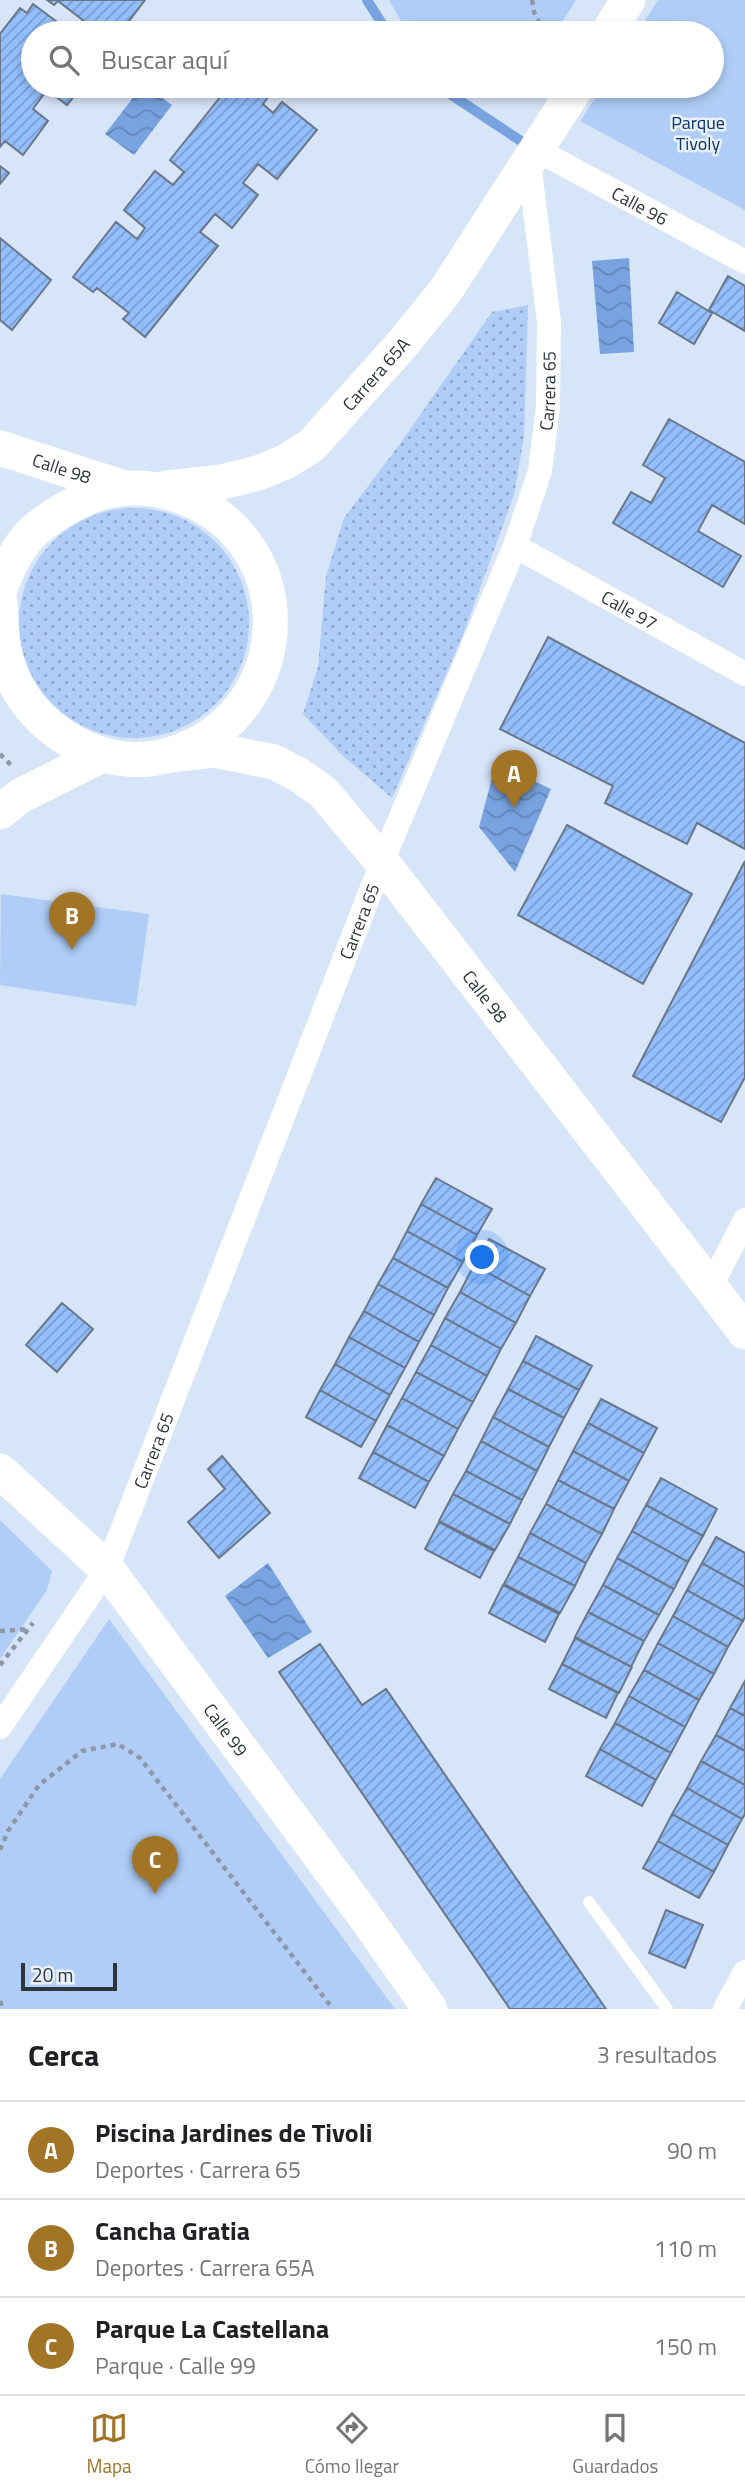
<!DOCTYPE html>
<html lang="es">
<head>
<meta charset="utf-8">
<style>
	body { margin:0; font-family:"Titillium Web",sans-serif; background:#f2f2f2; color:#202124 }
	.scale { position:absolute; left:21px; bottom:18px; width:96px; box-sizing:border-box; padding-left:7px; border:4px solid #2f353c; border-top:0; font-size:19px; line-height:24px; white-space:nowrap; color:#2f353c; -webkit-text-stroke:5px #e9f1fd; paint-order:stroke }
	.you { position:absolute; left:483px; top:1258px; width:24px; height:24px; margin:-18px; border:5px solid #fff; border-radius:50%; background:#1a73e8; box-shadow:0 0 0 10px #1a73e833 }
	.badge { display:grid; place-items:center; width:46px; height:46px; border-radius:50%; background:#a17426; color:#fff; font-size:23px; font-weight:700 }
	.pin { position:absolute; translate:-50% -58px; filter:drop-shadow(0 2px 4px #0008) }
	.pin::after { content:''; position:absolute; top:37px; width:24px; height:21px; background:inherit; clip-path:polygon(0 0,100% 0,50% 100%) }
	.list { margin:0; padding:0; list-style:none }
	h2 { display:flex; justify-content:space-between; align-items:center; height:91px; margin:0; padding:0 28px; font-size:30px }
	h2 small { font-size:23px; font-weight:400; color:#757577 }
	.list li { display:grid; grid-template-columns:46px 1fr auto; gap:21px; align-items:center; box-sizing:border-box; height:98px; padding:0 28px; border-top:2px solid #e0e0e0 }
	.list b { display:block; font-size:26px; white-space:nowrap }
	.list p { margin:0; font-size:23px; white-space:nowrap; color:#757577 }
	.list em { font-size:23px; font-style:normal; color:#757577 }
	.icon { flex:none; width:38px; height:38px; fill:none; stroke:currentColor; stroke-width:2; stroke-linecap:round; stroke-linejoin:round }
	.map { position:relative; flex:none; width:745px; height:2009px; overflow:hidden }
	.search { position:absolute; background:#fff; box-shadow:0 4px 10px #0003; left:21px; right:21px; top:21px; height:77px; display:flex; align-items:center; gap:18px; box-sizing:border-box; padding:0 24px; border-radius:38px; color:#757577; font-size:26px }
	.sheet { height:385px; background:#fff }
	nav { display:flex; justify-content:space-around; align-items:center; box-sizing:border-box; height:98px; border-top:2px solid #e0e0e0; background:#fff; font-size:19px; color:#757577 }
	nav a { display:grid; justify-items:center; gap:4px }
	nav .on { color:#a17426 }
	.map>svg:first-child { display:block }
	.grass { fill:url(#grass-dots) }
	.green { fill:#afcdf7 }
	.water { fill:url(#water-waves) }
	.lines { fill:none; stroke-linecap:round; stroke-linejoin:round }
	.stream { stroke:#78a3e0; stroke-width:10 }
	.building { fill:url(#building-hatch); stroke:#6b7789; stroke-width:2 }
	.path { stroke:#8d97a6; stroke-width:4.5; stroke-dasharray:5 5; stroke-linecap:butt }
	.lane { stroke:#fff; stroke-width:12 }
	.street { stroke:#fff; stroke-width:24 }
	.secondary { stroke:#fff; stroke-width:35 }
	.labels { text-anchor:middle; dominant-baseline:central; stroke-width:5; stroke-linejoin:round; paint-order:stroke }
	.park-label { font-size:18px; fill:#093369; stroke:#e9f1fd }
	.street-label { font-size:18px; fill:#2f353c; stroke:#e9f1fd }
</style>
</head>
<body>
<div class="map">
<svg width="745" height="2009" viewBox="0 0 745 2009">
	<defs>
		<pattern id="grass-dots" width="8" height="8" patternUnits="userSpaceOnUse" patternTransform="scale(1.75)"><rect width="8" height="8" fill="#afcdf7"/><path d="M2 2h.1M6 6h.1" fill="none" stroke="#8fa7c9" stroke-width="1.8" stroke-linecap="round"/></pattern>
		<pattern id="water-waves" width="16" height="10" patternUnits="userSpaceOnUse" patternTransform="scale(1.75)"><rect width="16" height="10" fill="#78a3e0"/><path d="M0 5q4-4 8 0t8 0" fill="none" stroke="#6386b7"/></pattern>
		<pattern id="building-hatch" width="6" height="6" patternUnits="userSpaceOnUse" patternTransform="scale(1.75)"><rect width="6" height="6" fill="#93bffe"/><path d="M-1 1l2-2M0 6l6-6M5 7l2-2" fill="none" stroke="#789ccf"/></pattern>
	</defs>
	<rect width="100%" height="100%" fill="#d7e5f9"/>
	<!-- grass -->
	<path class="grass" d="M528 305 524 437 514 495 463 635 392 798 342 755 303 714 318 667 326 576 344 518 397 448 492 312Z
		M19 623a115 115 0 1 1 230 0a115 115 0 1 1-230 0Z"/>
	<!-- green -->
	<path class="green" d="M389 0H576L555 33H408Z
		M658 0H745V210L580 121 603 86H712V33H637Z
		M470 86H518L510 97 490 95Z
		M1 894 149 914 136 1006 0 985Z
		M0 1520 52 1571 47 1590 0 1659Z
		M109 1619 395 2009H0V1779Z"/>
	<!-- water -->
	<path class="water" d="M142 86H146L172 105 134 155 105 134Z
		M629 258 634 352 600 354 592 261Z
		M496 763 551 789 515 872 479 827Z
		M268 1563 312 1632 268 1658 225 1596Z"/>
	<g class="lines">
		<!-- stream -->
		<path class="stream" d="M367 0 388 33
			M438 86 530 147"/>
	</g>
	<!-- building -->
	<path class="building" d="M47 0H145L120 33H86L84 32 89 25 58 1 54 5Z
		M33 4 57 22 50 30 54 33H33V86H82L67 105 47 90 33 109 48 121 23 155 5 141 0 147V34L20 8 27 13Z
		M229 86H256L269 96 263 104 273 113 282 102 317 130 277 179 258 164 243 183 258 195 232 228 215 214 200 232 218 246 145 337 123 319 129 313 97 288 93 292 73 277 116 222 137 239 145 228 124 210 155 171 173 185 184 172 170 160Z
		M0 166 9 173 0 184Z
		M0 238 51 280 12 330 0 320Z
		M728 276 745 286V331L709 310Z
		M677 292 712 313 694 344 659 323Z
		M669 419 745 462V524L712 505 698 531 741 556 723 587 613 523 631 492 651 503 665 478 643 465Z
		M548 637 745 743V849L697 823 687 844 605 803 613 786 500 729Z
		M567 825 692 894 643 984 518 915Z
		M745 861V1077L721 1122 633 1076Z
		M436 1178 492 1209 477 1235 421 1204Z
		M421 1204 477 1235 463 1262 407 1231Z
		M407 1231 463 1262 448 1288 393 1258Z
		M489 1239 545 1269 530 1296 474 1265Z
		M393 1258 448 1288 434 1315 378 1284Z
		M474 1265 530 1296 516 1323 460 1292Z
		M378 1284 434 1315 419 1342 364 1311Z
		M460 1292 516 1323 501 1349 445 1318Z
		M62 1303 93 1329 57 1372 26 1345Z
		M364 1311 419 1342 405 1368 349 1337Z
		M445 1318 501 1349 487 1376 431 1345Z
		M536 1336 592 1366 579 1390 523 1361Z
		M349 1337 405 1368 390 1395 335 1364Z
		M431 1345 487 1376 473 1402 416 1372Z
		M523 1361 579 1390 564 1418 508 1389Z
		M335 1364 390 1395 376 1421 320 1390Z
		M416 1372 473 1402 458 1429 402 1398Z
		M508 1389 564 1418 549 1447 493 1417Z
		M320 1390 376 1421 361 1447 306 1417Z
		M402 1398 458 1429 444 1456 387 1425Z
		M601 1399 657 1428 644 1453 588 1423Z
		M493 1417 549 1447 537 1471 481 1441Z
		M588 1423 644 1453 629 1481 573 1451Z
		M387 1425 444 1456 429 1482 373 1452Z
		M481 1441 537 1471 522 1500 466 1471Z
		M573 1451 629 1481 614 1509 558 1480Z
		M373 1452 429 1482 415 1508 359 1478Z
		M222 1456 270 1513 219 1558 188 1522 225 1489 208 1469Z
		M466 1471 522 1500 510 1524 453 1494Z
		M661 1478 717 1509 703 1536 646 1505Z
		M558 1480 614 1509 602 1534 546 1504Z
		M453 1494 510 1524 495 1550 439 1521Z
		M546 1504 602 1534 586 1563 530 1533Z
		M646 1505 703 1536 688 1562 632 1531Z
		M439 1522 494 1551 480 1578 425 1549Z
		M632 1531 688 1562 674 1589 617 1558Z
		M530 1533 586 1563 575 1586 518 1557Z
		M716 1537 745 1553V1587L702 1563Z
		M518 1557 575 1586 560 1613 504 1584Z
		M617 1558 674 1589 659 1615 603 1585Z
		M702 1563 745 1587V1617L743 1621 687 1590Z
		M503 1585 559 1614 545 1642 489 1613Z
		M603 1585 659 1615 644 1641 588 1612Z
		M687 1590 743 1621 728 1647 673 1616Z
		M588 1612 644 1641 631 1667 575 1637Z
		M673 1616 728 1647 714 1674 658 1643Z
		M575 1638 632 1667 619 1693 562 1664Z
		M658 1643 714 1674 699 1700 644 1670Z
		M320 1644 362 1705 386 1689 606 2009H510L279 1672Z
		M562 1664 618 1693 606 1718 549 1689Z
		M644 1670 699 1700 685 1727 629 1696Z
		M745 1681V1716L730 1708Z
		M629 1696 685 1727 671 1753 615 1723Z
		M730 1708 745 1716V1751L716 1735Z
		M615 1723 671 1753 656 1780 600 1749Z
		M716 1735 745 1751V1785L701 1761Z
		M600 1749 656 1780 642 1806 586 1776Z
		M701 1761 745 1785V1814L742 1819 687 1788Z
		M687 1788 742 1819 728 1845 672 1814Z
		M672 1814 728 1845 714 1872 658 1841Z
		M658 1841 714 1872 699 1898 643 1868Z
		M666 1910 703 1925 685 1968 649 1953Z"/>
	<g class="lines">
		<!-- path -->
		<path class="path" d="M532 0 534 12 544 33
			M0 754 11 765
			M0 1631 29 1629
			M0 1665 33 1623
			M0 1850 8 1831 39 1785 82 1751 118 1744 140 1758 333 2009
			M0 2001 3 2009"/>
		<!-- lane -->
		<path class="lane" d="M589 1902 667 2009"/>
		<!-- street -->
		<g class="street">
			<path id="s1" d="M537 150 745 262"/>
			<path id="s2" d="M515 546 745 674"/>
			<path d="M711 1286 745 1220"/>
			<path id="s3" d="M0 1727 107 1569 382 862 515 546 540 471 548 407 549 322 529 163"/>
			<path d="M725 2009 745 1972"/>
		</g>
		<!-- secondary -->
		<g class="secondary">
			<path d="M608 33 628 0"/>
			<path id="s4" d="M0 448 124 488"/>
			<path id="s5" d="M166 488 222 482 258 473 285 462 311 446 405 341 446 290 577 86"/>
			<path d="M0 589C18 541 32 526 78 502 106 487 140 484 170 493 304 530 303 712 172 754 106 776 28 730 8 665 1 645 1 623 0 602"/>
			<path id="s6" d="M170 755 214 750 274 762 299 775 323 792 382 862 745 1332"/>
			<path d="M0 812 20 796 102 755"/>
			<path id="s7" d="M0 1471 107 1569 361 1911 430 2009"/>
		</g>
	</g>
	<g class="labels">
		<!-- park labels -->
		<g class="park-label">
			<text x="698" y="122">Parque<tspan x="698" dy="21">Tivoly</tspan></text>
		</g>
		<!-- street labels -->
		<g class="street-label">
			<text stroke="none"><textPath href="#s1" startOffset="117">Calle 96</textPath></text>
			<text stroke="none"><textPath href="#s5" startOffset="250">Carrera 65A</textPath></text>
			<text stroke="none"><textPath href="#s3" startOffset="1452">Carrera 65</textPath></text>
			<text stroke="none"><textPath href="#s4" startOffset="65">Calle 98</textPath></text>
			<text stroke="none"><textPath href="#s2" startOffset="131">Calle 97</textPath></text>
			<text stroke="none"><textPath href="#s3" startOffset="886">Carrera 65</textPath></text>
			<text stroke="none"><textPath href="#s6" startOffset="424">Calle 98</textPath></text>
			<text stroke="none"><textPath href="#s3" startOffset="318">Carrera 65</textPath></text>
			<text stroke="none"><textPath href="#s7" startOffset="345">Calle 99</textPath></text>
		</g>
	</g>
</svg>
<div class="scale">20 m</div>
<div class="you"></div>
<div class="pin badge" style="left:514px;top:808px">A</div>
<div class="pin badge" style="left:72px;top:950px">B</div>
<div class="pin badge" style="left:155px;top:1894px">C</div>
<div class="search"><svg class="icon" aria-label="search" viewBox="0 0 24 24"><circle cx="10" cy="10" r="6"/><path d="M15 15l6 6"/></svg>Buscar aquí</div>
</div>
<section class="sheet">
<h2>Cerca<small>3 resultados</small></h2>
<ul class="list">
<li><span class="badge">A</span><div><b>Piscina Jardines de Tivoli</b><p>Deportes · Carrera 65</p></div><em>90 m</em></li>
<li><span class="badge">B</span><div><b>Cancha Gratia</b><p>Deportes · Carrera 65A</p></div><em>110 m</em></li>
<li><span class="badge">C</span><div><b>Parque La Castellana</b><p>Parque · Calle 99</p></div><em>150 m</em></li>
</ul>
</section>
<nav>
<a class="on"><svg class="icon" aria-label="map" viewBox="0 0 24 24"><path d="M3 6l6-2 6 2 6-2v14l-6 2-6-2-6 2zM9 4v14M15 6v14"/></svg>Mapa</a>
<a><svg class="icon" aria-label="directions" viewBox="0 0 24 24"><path d="M12 3l9 9-9 9-9-9zM9 14v-3h6M13 9l2 2-2 2"/></svg>Cómo llegar</a>
<a><svg class="icon" aria-label="saved" viewBox="0 0 24 24"><path d="M7 4h10v16l-5-4-5 4z"/></svg>Guardados</a>
</nav>
</body>
</html>
